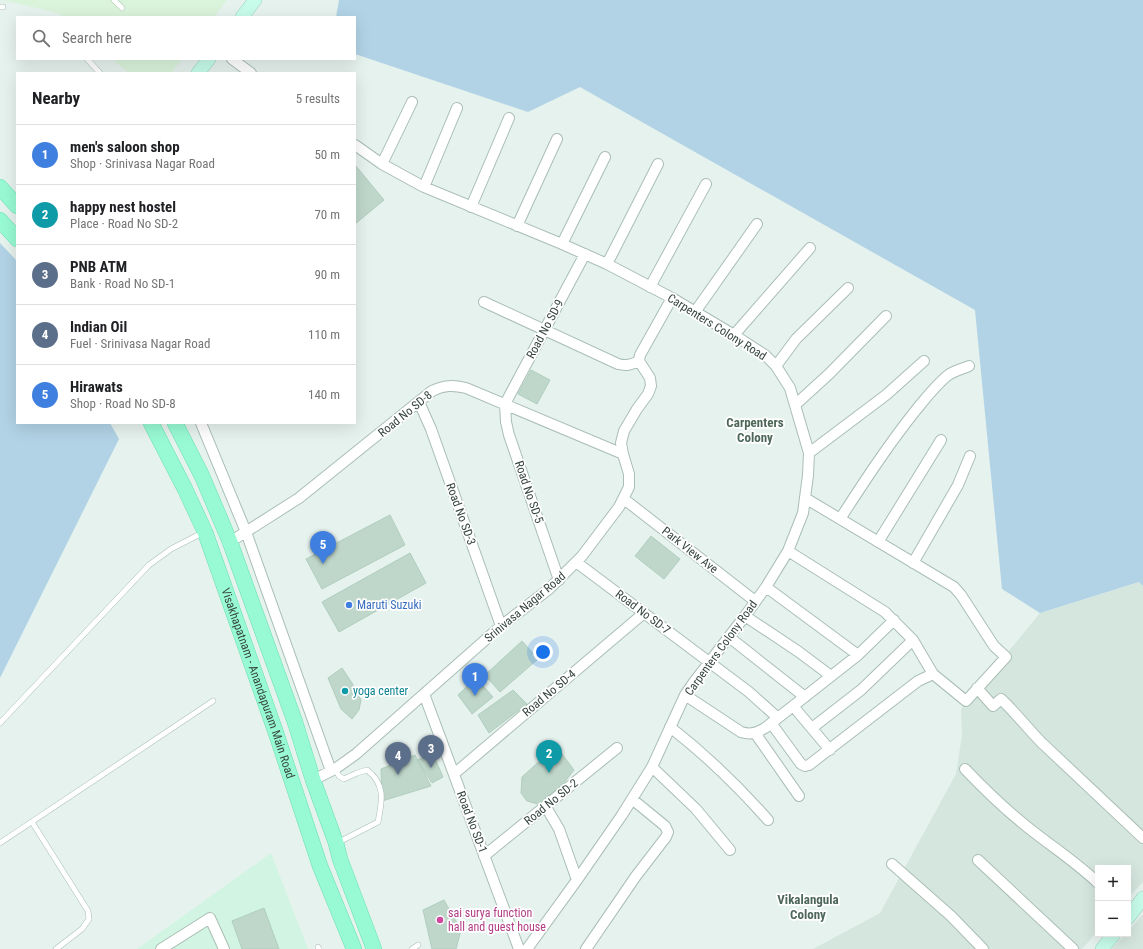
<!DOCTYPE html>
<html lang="en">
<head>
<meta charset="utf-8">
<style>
	body { margin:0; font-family:"Roboto Condensed",sans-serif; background:#f2f2f2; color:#202124 }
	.controls { position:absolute; right:12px; bottom:12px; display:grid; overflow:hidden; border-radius:0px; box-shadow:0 4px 16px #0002 }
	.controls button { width:36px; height:36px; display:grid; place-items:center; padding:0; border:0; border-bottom:1px solid #e0e0e0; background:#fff; color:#202124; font:20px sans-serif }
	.you { position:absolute; left:543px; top:652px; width:14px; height:14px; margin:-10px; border:3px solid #fff; border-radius:50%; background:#1a73e8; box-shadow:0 0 0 6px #1a73e833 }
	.badge { display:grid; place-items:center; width:26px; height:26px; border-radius:50%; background:#207f26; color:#fff; font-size:13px; font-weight:700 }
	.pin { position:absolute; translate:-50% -33px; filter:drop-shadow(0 1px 2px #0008) }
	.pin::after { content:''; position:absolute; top:21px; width:14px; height:12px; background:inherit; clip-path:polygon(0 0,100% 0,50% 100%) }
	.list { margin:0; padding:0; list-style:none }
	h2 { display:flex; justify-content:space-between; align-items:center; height:52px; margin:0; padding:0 16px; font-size:17px }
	h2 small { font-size:13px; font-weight:400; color:#757577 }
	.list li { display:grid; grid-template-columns:26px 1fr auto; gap:12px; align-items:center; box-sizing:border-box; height:60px; padding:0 16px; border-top:1px solid #e0e0e0 }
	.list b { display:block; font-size:15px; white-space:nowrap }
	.list p { margin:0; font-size:13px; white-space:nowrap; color:#757577 }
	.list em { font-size:13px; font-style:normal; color:#757577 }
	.icon { flex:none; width:22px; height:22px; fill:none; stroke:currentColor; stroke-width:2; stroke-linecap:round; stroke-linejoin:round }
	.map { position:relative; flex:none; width:1143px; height:949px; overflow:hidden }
	.search { position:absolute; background:#fff; box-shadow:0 4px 16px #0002; left:16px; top:16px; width:340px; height:44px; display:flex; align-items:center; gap:10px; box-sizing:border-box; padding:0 14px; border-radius:0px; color:#757577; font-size:15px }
	.panel { position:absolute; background:#fff; box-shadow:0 4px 16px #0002; left:16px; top:72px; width:340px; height:352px; border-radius:0px }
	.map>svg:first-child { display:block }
	.residential { fill:#d5e6df }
	.commercial { fill:#d2f4e2 }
	.medical { fill:#daf3db }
	.green { fill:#b1d3e5 }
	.building { fill:#bfd7cb; stroke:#b0cebf }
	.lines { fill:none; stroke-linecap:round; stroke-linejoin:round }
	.lane-casing { stroke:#a9beb4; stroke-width:6 }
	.street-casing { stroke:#a9beb4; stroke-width:12 }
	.secondary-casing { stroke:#98d1bc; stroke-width:14 }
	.primary-casing { stroke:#68dfaf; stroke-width:16 }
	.lane { stroke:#fff; stroke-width:5 }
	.street { stroke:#fff; stroke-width:10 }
	.secondary { stroke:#c7fcea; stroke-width:13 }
	.primary { stroke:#98fad4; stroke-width:15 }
	.shop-dot { fill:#3f7fe0; stroke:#fff; stroke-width:1.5 }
	.culture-dot { fill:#0f9aa8; stroke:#fff; stroke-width:1.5 }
	.hotel-dot { fill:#d1479c; stroke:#fff; stroke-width:1.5 }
	.labels { text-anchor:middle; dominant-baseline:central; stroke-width:3.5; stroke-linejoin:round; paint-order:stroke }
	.street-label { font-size:12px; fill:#36453e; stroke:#fff }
	.shop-label { font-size:12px; fill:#366cbe; stroke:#fff; text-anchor:start }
	.culture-label { font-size:12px; fill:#0d838f; stroke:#fff; text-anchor:start }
	.hotel-label { font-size:12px; fill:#b23c85; stroke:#fff; text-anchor:start }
	.neighbourhood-label { font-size:13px; font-weight:bold; fill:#4d675a; stroke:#fff }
</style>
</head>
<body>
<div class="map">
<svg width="1143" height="949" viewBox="0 0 1143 949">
	<rect width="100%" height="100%" fill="#e6f2ee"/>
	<!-- residential -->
	<path class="residential" d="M1140 582 1143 586V882L1128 898V868H1098V931L1082 949H813L880 913 956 774 962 735 961 709 1040 613Z
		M1143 914V949H1112L1125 934H1128V931Z"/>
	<!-- commercial -->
	<path class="commercial" d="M271 853 308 949H137Z"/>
	<!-- medical -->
	<path class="medical" d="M3 0H227L214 17H62L58 13Z
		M112 59H182L171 73H129Z"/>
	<!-- green -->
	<path class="green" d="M339 0H1143V586L1139 582 1040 613 1002 589 975 310 580 87 528 112 355 54V17H336Z
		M0 243 17 261V423H110L119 439 0 678Z"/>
	<!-- building -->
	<path class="building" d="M355 165 384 200 355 224Z
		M531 370 550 380 537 404 518 394Z
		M390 515 405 545 322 589 306 559Z
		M651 536 680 559 664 579 635 556Z
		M410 553 426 583 339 632 322 602Z
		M522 641 538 659 500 692 485 675Z
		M342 668 352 683 361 700 359 710 352 719 341 709 328 678Z
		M476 678 493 697 472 714 458 695Z
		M513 690 527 704 489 733 478 715Z
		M556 746 574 770 563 784 538 804 527 801 521 793 522 777Z
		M433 754 443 777 432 783 417 760Z
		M415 755 431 786 382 801 381 769Z
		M444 900 461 930 456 949H432L423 910Z
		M264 908 279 949H242L232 921Z"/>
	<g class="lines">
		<!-- lane casing -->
		<g class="lane-casing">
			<path id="lane" d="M114 0 122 8
				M0 7H3
				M87 59 100 73
				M0 723 149 565 171 549 204 532
				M335 769 339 776 344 779 357 773 367 770C386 784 382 802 378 822L337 843
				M32 822 88 911 89 919 82 929 56 949
				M0 843 213 701
				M318 947 319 949
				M412 949 418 945"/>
		</g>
		<!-- street casing -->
		<g class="street-casing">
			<path id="street" d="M232 59 251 73
				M355 145 382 164 424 187 562 244 607 264 672 298 734 335 765 355 776 366 790 388 809 453 808 475 803 513 788 551 766 587 745 616 694 682 685 695 652 767 622 815 577 880 527 949
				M382 164 412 102
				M424 187 457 108
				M471 207 509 118
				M517 226 557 139
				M562 244 605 157
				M607 264 658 164
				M650 287 706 184
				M484 302 618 364C626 366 631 365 639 361
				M695 312 757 224
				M734 335 810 248
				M776 366 796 339 848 288
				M419 402 431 429 501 626
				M795 405 829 374 886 316
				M201 423 246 532 331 771
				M809 453 886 395 924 361
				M624 499 755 601
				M840 519C864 482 888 445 916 410 925 399 935 386 947 376 953 371 962 369 969 366
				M230 542 299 498 432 391C444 385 453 385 466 388L623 454
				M878 542 941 440
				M788 551 885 612 913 640 933 674 966 701 1006 657 994 646 961 595 954 587 805 498
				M576 562 749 692 778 718
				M913 563 958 485 970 456
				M559 580 509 435 506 422 505 404 585 254
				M766 587 858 655
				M745 616 799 652 831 676
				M729 637 805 697
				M977 688 993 706 1001 699C1016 713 1028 729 1042 743L1143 838
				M424 694 519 949
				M685 695 741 732C751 735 756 733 765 728L858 655 894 620
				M793 706 830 750
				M771 723 801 764 805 766 809 765 918 681 933 674
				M670 727C706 755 738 786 768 820
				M812 728 861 690 913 640
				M755 733 799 796
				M652 767 696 809 730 850
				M965 769C987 792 1010 814 1035 833 1057 850 1078 864 1098 883
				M454 774 644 613
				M313 780 335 769 356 754 501 626 549 589 582 556 619 507 629 487V474L623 454 621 443 624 431 637 409 648 394 651 386 650 378 639 361 640 355 672 298
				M546 807 559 829 577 880
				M484 856 617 748
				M978 860 1073 949
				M892 864 951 916 983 949
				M161 949 210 918 224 949
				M586 949 636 876 666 837 668 832 665 826 632 799"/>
		</g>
		<!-- secondary casing -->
		<g class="secondary-casing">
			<path id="secondary" d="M242 17 255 0
				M198 73 209 59
				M1128 918 1143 898
				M1102 949 1114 934"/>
		</g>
		<!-- primary casing -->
		<g class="primary-casing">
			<g id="primary">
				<path d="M0 187 17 206"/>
				<path d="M0 220 17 239"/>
				<path id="s1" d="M151 423 185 489 205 532 276 733 320 866 354 949"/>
				<path d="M175 423 202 476 230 542 295 722 313 780 336 843 340 859 374 949"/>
			</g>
		</g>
		<!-- lane -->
		<use href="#lane" class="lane"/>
		<!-- street -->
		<use href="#street" class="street"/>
		<!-- secondary -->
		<use href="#secondary" class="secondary"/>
		<!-- primary -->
		<use href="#primary" class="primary"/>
	</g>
	<!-- markers -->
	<circle class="shop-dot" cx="349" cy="605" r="4"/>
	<circle class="culture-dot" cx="345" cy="691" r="4"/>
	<circle class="hotel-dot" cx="440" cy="920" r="4"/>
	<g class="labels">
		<!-- street labels -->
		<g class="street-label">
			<text transform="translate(717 327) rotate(32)">Carpenters Colony Road</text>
			<text transform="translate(545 329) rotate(-62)">Road No SD-9</text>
			<text transform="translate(405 414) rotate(-39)">Road No SD-8</text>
			<text transform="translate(529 492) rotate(71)">Road No SD-5</text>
			<text transform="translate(461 514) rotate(70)">Road No SD-3</text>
			<text transform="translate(690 550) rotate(38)">Park View Ave</text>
			<text transform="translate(525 607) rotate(-40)">Srinivasa Nagar Road</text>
			<text transform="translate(643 612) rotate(37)">Road No SD-7</text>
			<text transform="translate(721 648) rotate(-54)">Carpenters Colony Road</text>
			<text stroke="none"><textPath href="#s1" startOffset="282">Visakhapatnam - Anandapuram Main Road</textPath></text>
			<text transform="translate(549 693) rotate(-40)">Road No SD-4</text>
			<text transform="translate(551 802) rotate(-39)">Road No SD-2</text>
			<text transform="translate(472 822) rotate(69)">Road No SD-1</text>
		</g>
		<!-- shop labels -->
		<g class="shop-label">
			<text x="357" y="605">Maruti Suzuki</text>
		</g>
		<!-- culture labels -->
		<g class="culture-label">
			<text x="353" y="691">yoga center</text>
		</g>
		<!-- hotel labels -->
		<g class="hotel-label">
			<text x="448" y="913">sai surya function<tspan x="448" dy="14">hall and guest house</tspan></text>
		</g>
		<!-- neighbourhood labels -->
		<g class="neighbourhood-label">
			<text x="755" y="422">Carpenters<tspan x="755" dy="15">Colony</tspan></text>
			<text x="808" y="899">Vikalangula<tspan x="808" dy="15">Colony</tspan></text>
		</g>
	</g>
</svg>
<div class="controls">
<button>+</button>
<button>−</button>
</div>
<div class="you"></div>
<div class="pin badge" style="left:475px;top:696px;background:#3f7fe0">1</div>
<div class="pin badge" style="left:549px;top:773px;background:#0f9aa8">2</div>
<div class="pin badge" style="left:431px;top:768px;background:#5c6f8a">3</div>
<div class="pin badge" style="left:398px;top:775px;background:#5c6f8a">4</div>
<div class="pin badge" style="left:323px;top:564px;background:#3f7fe0">5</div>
<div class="search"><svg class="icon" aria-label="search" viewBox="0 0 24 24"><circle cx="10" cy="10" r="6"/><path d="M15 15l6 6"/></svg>Search here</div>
<section class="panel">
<h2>Nearby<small>5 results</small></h2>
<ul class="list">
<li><span class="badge" style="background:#3f7fe0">1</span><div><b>men's saloon shop</b><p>Shop · Srinivasa Nagar Road</p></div><em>50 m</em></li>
<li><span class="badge" style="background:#0f9aa8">2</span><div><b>happy nest hostel</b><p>Place · Road No SD-2</p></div><em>70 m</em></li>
<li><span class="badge" style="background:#5c6f8a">3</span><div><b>PNB ATM</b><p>Bank · Road No SD-1</p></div><em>90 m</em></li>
<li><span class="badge" style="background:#5c6f8a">4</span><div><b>Indian Oil</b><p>Fuel · Srinivasa Nagar Road</p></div><em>110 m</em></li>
<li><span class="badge" style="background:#3f7fe0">5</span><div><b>Hirawats</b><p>Shop · Road No SD-8</p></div><em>140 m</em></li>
</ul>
</section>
</div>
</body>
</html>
